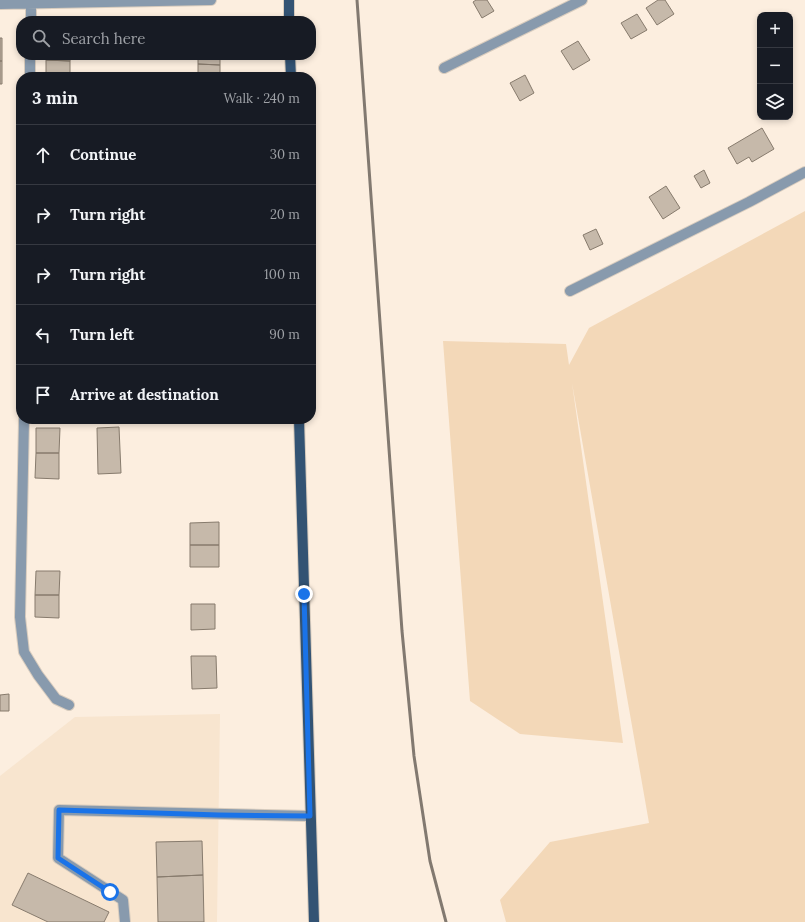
<!DOCTYPE html>
<html lang="en">
<head>
<meta charset="utf-8">
<style>
	body { margin:0; font-family:Lora,serif; background:#242831; color:#f1f3f6 }
	.controls { position:absolute; right:12px; top:12px; display:grid; overflow:hidden; border-radius:8px; box-shadow:0 2px 6px #0003 }
	.controls button { width:36px; height:36px; display:grid; place-items:center; padding:0; border:0; border-bottom:1px solid #363941; background:#171b24; color:#f1f3f6; font:20px sans-serif }
	.stop { position:absolute; width:12px; height:12px; margin:-9px; border:3px solid #1a73e8; border-radius:50%; background:#fff }
	.stop.end { background:#1a73e8; border-color:#fff; box-shadow:0 1px 4px #0008 }
	.list { margin:0; padding:0; list-style:none }
	h2 { display:flex; justify-content:space-between; align-items:center; height:52px; margin:0; padding:0 16px; font-size:17px }
	h2 small { font-size:13px; font-weight:400; color:#9ea1a6 }
	.list li { display:grid; grid-template-columns:26px 1fr auto; gap:12px; align-items:center; box-sizing:border-box; height:60px; padding:0 16px; border-top:1px solid #363941 }
	.list b { display:block; font-size:15px; white-space:nowrap }
	.list em { font-size:13px; font-style:normal; color:#9ea1a6 }
	.icon { flex:none; width:22px; height:22px; fill:none; stroke:currentColor; stroke-width:2; stroke-linecap:round; stroke-linejoin:round }
	.map { position:relative; flex:none; width:805px; height:922px; overflow:hidden }
	.search { position:absolute; background:#171b24; box-shadow:0 2px 6px #0003; left:16px; top:16px; width:300px; height:44px; display:flex; align-items:center; gap:10px; box-sizing:border-box; padding:0 14px; border-radius:16px; color:#9ea1a6; font-size:15px }
	.panel { position:absolute; background:#171b24; box-shadow:0 2px 6px #0003; left:16px; top:72px; width:300px; height:352px; border-radius:16px }
	.map>svg:first-child { display:block }
	.built { fill:#f8e5cf }
	.green { fill:#f3d8b8 }
	.building { fill:#c6b9aa; stroke:#877b6d }
	.lines { fill:none; stroke-linecap:round; stroke-linejoin:round }
	.minor-casing { stroke:#d8ccbe; stroke-width:12 }
	.major-casing { stroke:#d8ccbe; stroke-width:12 }
	.minor { stroke:#889aad; stroke-width:10 }
	.major { stroke:#335373; stroke-width:10 }
	.rail { stroke:#827970; stroke-width:3 }
	.route { stroke:#1a73e8; stroke-width:5 }
</style>
</head>
<body>
<div class="map">
<svg width="805" height="922" viewBox="0 0 805 922">
	<rect width="100%" height="100%" fill="#fceedf"/>
	<!-- built -->
	<path class="built" d="M220 714 217 922H0V776L75 717Z"/>
	<!-- green -->
	<path class="green" d="M805 211V922H506L500 900 550 842 649 823 572 383 623 743 520 734 470 701 443 341 566 344 569 365 589 328Z"/>
	<!-- building -->
	<path class="building" d="M476 0H487L494 11 482 18 473 2Z
		M658 0H665L674 14 657 25 646 8Z
		M637 14 647 30 631 39 621 23Z
		M0 38H2V61H0Z
		M578 41 590 60 573 70 561 51Z
		M47 55H71L70 61 46 60Z
		M198 55H220V65L198 64Z
		M46 60 70 61V77H46Z
		M0 61H2V84H0Z
		M198 64 220 65V77H198Z
		M525 75 534 93 520 101 510 83Z
		M762 128 774 149 752 162 749 157 737 164 728 148Z
		M704 170 710 183 701 188 694 176Z
		M666 186 680 208 663 219 649 197Z
		M596 229 603 244 590 250 583 235Z
		M119 427 121 473 98 474 97 428Z
		M36 428H60L59 453H36Z
		M36 453H59V479L35 478Z
		M219 522V545H190V523Z
		M190 545H219V567H190Z
		M36 571H60L59 595H35Z
		M35 595H59V618L35 617Z
		M191 604H215V629L191 630Z
		M191 656H216L217 688 192 689Z
		M9 694V711H0V695Z
		M202 841 203 875 157 877 156 842Z
		M28 873 109 912 104 922H48L12 905Z
		M203 875 204 922H158L157 877Z"/>
	<g class="lines">
		<!-- minor casing -->
		<g class="minor-casing">
			<path id="minor" d="M0 4 211 0
				M31 21V0
				M444 68 582 0
				M30 77V55
				M570 291 749 202 805 172
				M24 419 20 617 24 652 38 675 56 699 69 705
				M125 922 123 900 58 858 59 810 310 816"/>
		</g>
		<!-- major casing -->
		<g class="major-casing">
			<path id="major" d="M289 0V21
				M290 55 291 77
				M299 419 314 922"/>
		</g>
		<!-- minor -->
		<use href="#minor" class="minor"/>
		<!-- major -->
		<use href="#major" class="major"/>
		<!-- rail -->
		<path class="rail" d="M357 0 402 631 414 756 430 861 446 922"/>
	</g>
	<g class="lines">
		<!-- route -->
		<path class="route" d="M110 892 58 858 59 810 219 815 310 816 304 594"/>
	</g>
</svg>
<div class="controls">
<button>+</button>
<button>−</button>
<button><svg class="icon" aria-label="layers" viewBox="0 0 24 24"><path d="M12 4l9 5-9 5-9-5zM3 14l9 5 9-5"/></svg></button>
</div>
<div class="stop" style="left:110px;top:892px"></div>
<div class="stop end" style="left:304px;top:594px"></div>
<div class="search"><svg class="icon" aria-label="search" viewBox="0 0 24 24"><circle cx="10" cy="10" r="6"/><path d="M15 15l6 6"/></svg>Search here</div>
<section class="panel">
<h2>3 min<small>Walk · 240 m</small></h2>
<ul class="list">
<li><svg class="icon" aria-label="ahead" viewBox="0 0 24 24"><path d="M12 20V5M6 11l6-6 6 6"/></svg><div><b>Continue</b></div><em>30 m</em></li>
<li><svg class="icon" aria-label="right" viewBox="0 0 24 24"><path d="M7 20v-9h11M14 6l5 5-5 5"/></svg><div><b>Turn right</b></div><em>20 m</em></li>
<li><svg class="icon" aria-label="right" viewBox="0 0 24 24"><path d="M7 20v-9h11M14 6l5 5-5 5"/></svg><div><b>Turn right</b></div><em>100 m</em></li>
<li><svg class="icon" aria-label="left" viewBox="0 0 24 24"><path d="M17 20v-9H6M10 6l-5 5 5 5"/></svg><div><b>Turn left</b></div><em>90 m</em></li>
<li><svg class="icon" aria-label="arrive" viewBox="0 0 24 24"><path d="M6 21V4h12l-3 4 3 4H6"/></svg><div><b>Arrive at destination</b></div></li>
</ul>
</section>
</div>
</body>
</html>
